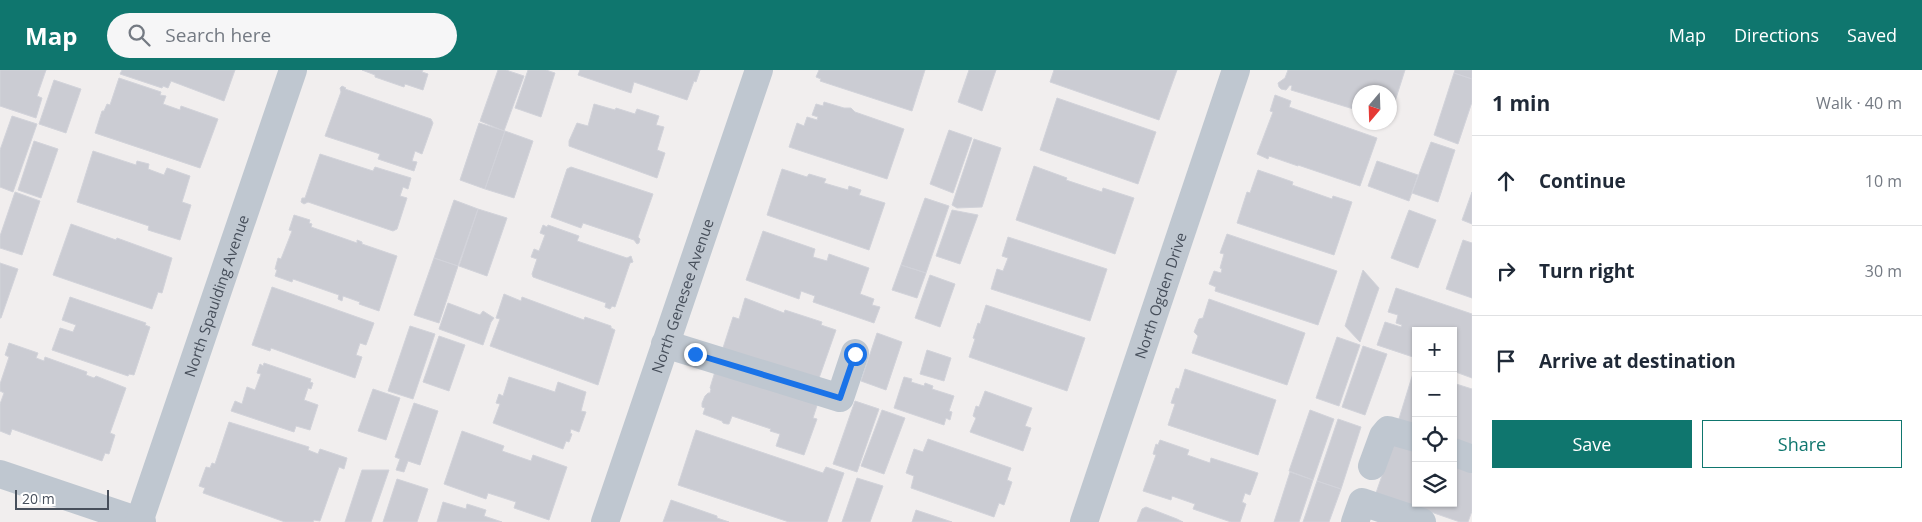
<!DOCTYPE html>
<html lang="en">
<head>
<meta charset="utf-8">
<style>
	body { margin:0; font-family:"Open Sans",sans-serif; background:#f6f6f7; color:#1f2937 }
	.controls { position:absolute; right:15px; bottom:15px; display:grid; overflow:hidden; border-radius:0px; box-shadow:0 1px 4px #0004 }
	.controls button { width:45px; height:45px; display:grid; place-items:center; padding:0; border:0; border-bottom:1px solid #e0e1e3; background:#fff; color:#1f2937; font:25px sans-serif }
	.compass { position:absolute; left:1352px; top:15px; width:45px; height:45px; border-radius:50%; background:#fff; box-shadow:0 1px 4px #0004; rotate:199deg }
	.scale { position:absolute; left:15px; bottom:12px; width:94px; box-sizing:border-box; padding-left:5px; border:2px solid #474f5b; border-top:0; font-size:14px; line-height:18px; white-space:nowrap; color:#474f5b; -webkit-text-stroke:4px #fff; paint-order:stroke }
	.stop { position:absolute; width:15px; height:15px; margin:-11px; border:4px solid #1a73e8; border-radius:50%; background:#fff }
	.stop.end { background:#1a73e8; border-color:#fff; box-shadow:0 1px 5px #0008 }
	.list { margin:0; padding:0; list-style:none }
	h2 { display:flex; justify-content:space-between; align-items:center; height:65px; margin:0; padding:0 20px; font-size:21px }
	h2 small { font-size:16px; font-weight:400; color:#747a83 }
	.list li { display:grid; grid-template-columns:32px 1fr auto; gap:15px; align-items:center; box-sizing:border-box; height:90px; padding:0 20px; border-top:1px solid #e0e1e3 }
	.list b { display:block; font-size:19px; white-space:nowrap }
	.list em { font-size:16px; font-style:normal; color:#747a83 }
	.actions { display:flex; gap:10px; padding:15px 20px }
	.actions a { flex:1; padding:11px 0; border:1px solid #0f766e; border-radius:0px; text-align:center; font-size:18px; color:#0f766e }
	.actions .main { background:#0f766e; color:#fff }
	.icon { flex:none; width:28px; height:28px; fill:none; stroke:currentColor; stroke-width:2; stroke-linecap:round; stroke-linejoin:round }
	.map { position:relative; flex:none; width:1472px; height:452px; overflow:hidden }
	header { display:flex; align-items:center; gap:30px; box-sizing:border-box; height:70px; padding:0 25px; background:#0f766e; color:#fff }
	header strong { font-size:24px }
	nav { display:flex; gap:28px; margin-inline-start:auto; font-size:18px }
	.search { width:350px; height:45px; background:#f6f6f7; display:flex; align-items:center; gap:12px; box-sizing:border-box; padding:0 18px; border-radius:28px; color:#747a83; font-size:19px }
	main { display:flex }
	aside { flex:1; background:#fff }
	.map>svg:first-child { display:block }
	.building { fill:#cbccd3; stroke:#d2d3da }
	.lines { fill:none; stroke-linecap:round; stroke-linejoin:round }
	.minor { stroke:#bfc7d0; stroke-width:28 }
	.route { stroke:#1a73e8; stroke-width:6 }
	.labels { text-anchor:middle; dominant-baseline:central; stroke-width:4; stroke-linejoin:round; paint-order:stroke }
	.street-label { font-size:15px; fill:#474f5b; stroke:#fff }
</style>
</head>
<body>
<header>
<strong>Map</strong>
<div class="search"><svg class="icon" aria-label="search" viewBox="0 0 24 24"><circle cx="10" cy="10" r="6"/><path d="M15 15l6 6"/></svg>Search here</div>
<nav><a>Map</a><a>Directions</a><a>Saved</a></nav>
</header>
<main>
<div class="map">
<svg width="1472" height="452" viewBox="0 0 1472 452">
	<rect width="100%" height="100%" fill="#f1eeee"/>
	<!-- building -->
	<path class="building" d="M0 0H46L37 26 42 28 36 48 0 36Z
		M122 0H235L224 31 171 11 168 18 163 16 162 18 120 4Z
		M362 0H423L422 2 428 4 423 20 405 14 404 17 375 7V5Z
		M498 0H506L524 6 504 61 480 51Z
		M528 0H546L555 3 541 47 515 38Z
		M580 0H700L696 12 694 11 687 30 634 12 631 23 578 5Z
		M819 0H925L912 41 820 11 821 9 816 7Z
		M969 0H996L982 41 958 32Z
		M1054 0H1177L1159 50 1050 12Z
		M1288 0H1405L1390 47V22H1360V41L1291 20 1292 16 1290 15 1286 20 1281 19 1279 17 1278 13 1285 8Z
		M1455 0H1472V9L1454 3Z
		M1454 3 1472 9V32L1458 74 1434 65Z
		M119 8 161 22 160 25 166 26 163 34 180 40 181 36 218 49 200 98 95 63 102 41H104L107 34 110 35Z
		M54 10 81 19 66 63 39 54Z
		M342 16 346 18 345 19 431 49 433 53 422 84 415 81 412 91 417 92 414 101 378 89 380 84 325 66 341 22 340 18Z
		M1275 25 1291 31 1289 37 1377 68 1360 116 1298 95V96L1269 86 1268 89 1257 84 1273 42 1270 41Z
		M1057 28 1156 62 1138 114 1040 80Z
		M824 32 844 38H851L855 42 904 59 887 109 789 77 797 53 804 56 807 47 817 50 818 47 812 45 816 34 823 36Z
		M594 34 615 40 616 38 635 44 637 39 659 46 656 55 664 57 657 80 665 83 657 108 569 76V71L577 53 588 56Z
		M12 46 37 54 13 122 0 117V80Z
		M479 53 505 61 485 119 460 110Z
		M949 60 972 68 953 123 930 114Z
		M505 61 533 71 514 128 485 119Z
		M974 69 1001 78 982 137 957 138 952 135Z
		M34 71 58 79 41 128 18 120Z
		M1431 72 1455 80 1438 132 1412 123Z
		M93 81 136 95 137 91 149 94 148 99 164 105 167 98 190 106 182 132 191 135 180 170 148 160 149 156 77 132Z
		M320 84 373 101 375 97 411 108 408 119 403 117 400 126 407 128 397 159 393 161 308 132 304 134 301 132 302 128H305Z
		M1377 91 1418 105 1409 131 1368 116Z
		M1034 96 1067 108 1066 110 1102 122 1103 118 1134 128 1115 184 1016 150Z
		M571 97 653 124 638 167 640 169 639 173 637 174 634 170 583 153 581 158 551 147 567 99Z
		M782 99 807 107 809 104 826 109 824 113 848 120 849 116 861 120 859 125 885 133 869 180 767 145Z
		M1258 100 1293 112 1292 115 1332 129 1333 126 1352 132 1334 185 1237 153 1247 122 1250 123Z
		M15 122 40 131 22 185 0 178V166Z
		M1472 122V154L1462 150Z
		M925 128 949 136 926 203 901 195Z
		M454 130 478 139 458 196 434 188Z
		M478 139 507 148 487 206 459 196Z
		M952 140 978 145 960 194 936 186Z
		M1409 140 1436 150 1418 198 1391 188Z
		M294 145 310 150 309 153 312 154 311 157 357 173V170L362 172V174L397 186 379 241 359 234 360 232 343 226 342 231 338 229 339 225 293 209 292 212 275 206 277 200 275 199 278 188 281 189 292 161 289 160Z
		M71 154 116 170 117 168 172 188 162 223 158 222 152 239 53 205Z
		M543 155 547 157 548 155 579 166 577 171 627 188 631 186 633 192 630 193 615 237 612 236 610 239 605 237 606 233 533 207 532 204 537 189 531 187 534 179 539 181 545 165 540 163Z
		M763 161 815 179 813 187 827 191 829 184 869 198 860 224 874 229 872 235 880 237 874 253 813 232 815 226 801 221 799 229 746 210Z
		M1227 164 1337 201 1318 255 1215 221 1216 217 1209 214 1214 201 1221 203 1222 199 1220 198 1224 184 1220 183Z
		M1008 167 1107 199 1090 251 991 219 997 199 1003 201 1008 188 1002 186Z
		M1463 170 1472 173V228L1446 219Z
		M434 188 458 196 439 253 414 245Z
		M0 193 18 199 1 248H0Z
		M901 195 926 203 917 228 892 220Z
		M1363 200 1379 218 1360 272 1345 256Z
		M930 205 955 214 940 257 915 248Z
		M272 217 374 253 366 275 360 273 356 285 362 287 355 308 271 278 270 281 252 275Z
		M1396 218 1472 244V308L1453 301V261H1416V288L1377 275 1385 252 1401 257 1402 255 1396 253 1398 245 1388 242Z
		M504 224 521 231 522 227 584 250 585 247 611 256V258L615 260 598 315 490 276 500 249 496 248Z
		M70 227 146 253 145 255 150 257 134 305 129 304 128 306 52 280 60 258 73 262 76 255 62 250Z
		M745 228 784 243 785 240 822 252 821 255 836 260 818 311 722 281 733 247 739 249Z
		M1209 229 1305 263 1287 315 1192 283 1198 266 1194 262 1199 249 1203 248Z
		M448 233 480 245 483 241 494 248 491 252 483 275 439 259Z
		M986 235 1085 268 1067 321 969 287 975 269 973 268 978 253 980 254Z
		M410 256 435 264 413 329 388 321Z
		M877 263 902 272 886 320 861 311Z
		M439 266 465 275 449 321 423 312Z
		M1337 267 1360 275 1339 336 1316 328Z
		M9 273 38 283 36 288 44 291 45 287 87 302 86 305 94 308 96 306 126 318 110 363 115 365 109 384 105 383 102 391 12 359 10 365 0 361V334L4 323 0 321V314L9 287 5 285Z
		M1363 276 1387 284 1365 345 1342 337Z
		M927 280 951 288 944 311 920 304Z
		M264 293 311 309 310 312 313 313 311 319 308 318 304 330 318 335 310 360 296 356 294 362 231 341 235 331 242 334 247 317 255 320 261 304 257 303 260 294 263 296Z
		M717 295 820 326 813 348 817 349 804 385 776 376 780 364 770 361 771 359 732 346 729 354H727L723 353 722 351 703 344 705 338 702 337V333L705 326 708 323H710L711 319 710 318Z
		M1185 299 1276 330 1258 385 1168 355 1175 334 1171 333 1176 318 1179 319Z
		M1414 300H1416V358L1398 352Z
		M509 307 555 322 558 312 586 322 581 341 586 342 579 362 571 359 570 363 572 364 569 372 566 371 563 379 493 353 500 334 496 333 499 324 503 326Z
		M904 307 912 309 911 312 924 316 925 313 933 316 932 319 954 326 949 341 952 342 950 350 946 348 944 355 894 338Z
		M1453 313 1472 319V376L1453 370Z
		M373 319 400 328 386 370 358 361Z
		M985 321 1032 338 1025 356 1031 358 1023 381 970 362 976 348 973 346 976 336 979 337Z
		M855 331 879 339 857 402 833 394Z
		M414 333 438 341 420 395 408 391 404 402 396 400 400 389 395 387Z
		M882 340 905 348 884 404 861 396Z
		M1310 340 1334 349 1313 410 1289 401Z
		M1338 349 1361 357 1341 419 1317 411Z
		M229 352 309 377 308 380 318 384 320 379 347 388 344 399 339 397 320 451 314 450 313 452H285L203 423 205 418 199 416 206 397 210 398 212 393 215 394Z
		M696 360 823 403 826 397 844 403 827 452H789L678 415Z
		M462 361 504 376 502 381 531 391 533 385 567 397 549 450 514 438 516 432 488 423 486 429 444 414Z
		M1395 368 1416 375V433H1453V388L1472 394V441L1468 452H1460L1376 423Z
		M928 369 1011 398 1007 410 1012 412 1004 435 999 433 994 447 911 418 914 406 906 403 914 379 923 382Z
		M1160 370 1189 380 1187 385 1210 393 1211 388 1258 403 1250 425 1245 423 1242 432 1246 434 1240 452H1231L1193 439 1195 434 1172 426 1171 430 1143 421 1156 385 1153 384 1156 374 1158 375Z
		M362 400H389L371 452H345Z
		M1290 402 1313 410 1299 452H1274Z
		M857 408 883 416 870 452H842Z
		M397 409 428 419 417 452H383Z
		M1317 411 1341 419 1329 452H1303Z
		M671 430 717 446V448L729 452H663Z
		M443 432 466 439 467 434 486 440 484 446 502 452H437Z
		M1146 437 1177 449 1183 452H1137L1142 439Z
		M916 440 952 452H912Z"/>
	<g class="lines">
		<!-- minor -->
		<g class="minor">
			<path d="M665 274 840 328 855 283"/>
			<path d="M1453 382 1472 389"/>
			<path d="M1372 396 1383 366 1388 360 1416 368"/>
			<path d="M0 404 142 452"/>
			<path id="s1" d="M139 452 293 0"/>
			<path id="s2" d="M605 452 759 0"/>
			<path id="s3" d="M1084 452 1236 0"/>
			<path d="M1355 452 1362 432 1422 452"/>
		</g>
	</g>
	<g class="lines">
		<!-- route -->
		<path class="route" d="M695 284 840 328 855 284"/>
	</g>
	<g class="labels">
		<!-- street labels -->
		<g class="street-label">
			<text stroke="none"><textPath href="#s1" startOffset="239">North Spaulding Avenue</textPath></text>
			<text stroke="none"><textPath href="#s2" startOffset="239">North Genesee Avenue</textPath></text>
			<text stroke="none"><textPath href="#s3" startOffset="239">North Ogden Drive</textPath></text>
		</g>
	</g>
</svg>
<div class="controls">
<button>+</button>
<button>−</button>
<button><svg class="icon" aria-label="locate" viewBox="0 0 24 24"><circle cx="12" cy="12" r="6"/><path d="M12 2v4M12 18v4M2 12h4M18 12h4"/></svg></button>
<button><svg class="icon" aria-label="layers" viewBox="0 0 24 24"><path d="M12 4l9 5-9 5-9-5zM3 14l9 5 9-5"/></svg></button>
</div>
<svg class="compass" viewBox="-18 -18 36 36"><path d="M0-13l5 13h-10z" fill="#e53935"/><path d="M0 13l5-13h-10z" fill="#747a83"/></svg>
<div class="scale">20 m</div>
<div class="stop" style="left:855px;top:284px"></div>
<div class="stop end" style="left:695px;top:284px"></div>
</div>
<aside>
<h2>1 min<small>Walk · 40 m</small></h2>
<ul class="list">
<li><svg class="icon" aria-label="ahead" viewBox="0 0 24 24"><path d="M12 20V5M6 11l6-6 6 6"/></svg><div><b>Continue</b></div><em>10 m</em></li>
<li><svg class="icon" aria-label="right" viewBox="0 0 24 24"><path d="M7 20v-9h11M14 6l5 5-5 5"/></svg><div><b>Turn right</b></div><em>30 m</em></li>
<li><svg class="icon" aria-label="arrive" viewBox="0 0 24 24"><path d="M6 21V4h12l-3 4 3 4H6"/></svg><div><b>Arrive at destination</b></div></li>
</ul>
<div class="actions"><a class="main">Save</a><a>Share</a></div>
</aside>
</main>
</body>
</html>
